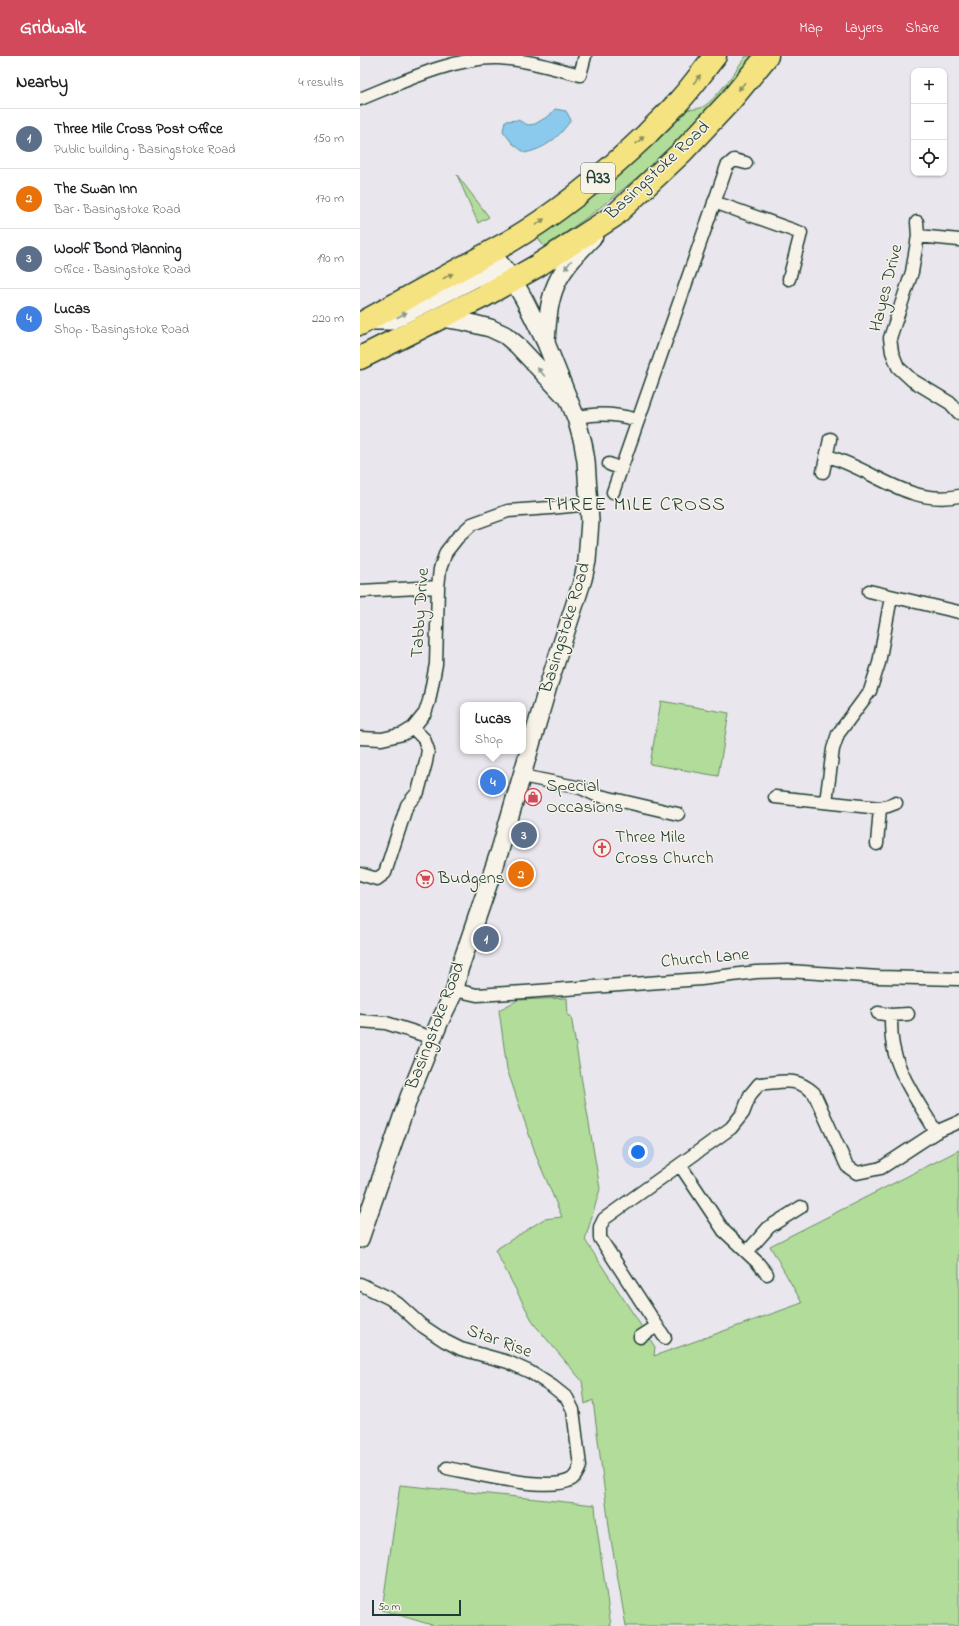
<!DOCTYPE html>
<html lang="en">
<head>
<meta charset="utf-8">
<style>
	body { margin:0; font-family:"Indie Flower",sans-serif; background:#f6f6f6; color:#202124 }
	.controls { position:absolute; right:12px; top:12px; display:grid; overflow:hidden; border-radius:8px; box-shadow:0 1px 3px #0004 }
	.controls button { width:36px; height:36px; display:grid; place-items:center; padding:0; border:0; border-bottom:1px solid #e0e0e0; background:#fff; color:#202124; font:20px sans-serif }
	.scale { position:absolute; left:12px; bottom:10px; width:89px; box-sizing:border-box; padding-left:4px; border:2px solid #1f3d34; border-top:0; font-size:11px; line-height:14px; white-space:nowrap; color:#1f3d34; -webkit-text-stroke:3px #f7f3e8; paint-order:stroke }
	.you { position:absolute; left:278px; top:1096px; width:14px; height:14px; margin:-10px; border:3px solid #fff; border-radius:50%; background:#1a73e8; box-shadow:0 0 0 6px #1a73e833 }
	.badge { display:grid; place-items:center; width:26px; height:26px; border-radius:50%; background:#d1495b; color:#fff; font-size:13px; font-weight:700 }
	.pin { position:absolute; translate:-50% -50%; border:2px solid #fff; box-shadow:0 1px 4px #0006 }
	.popup { position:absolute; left:100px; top:646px; width:66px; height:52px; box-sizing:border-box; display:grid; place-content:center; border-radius:8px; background:#fff; filter:drop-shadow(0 1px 3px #0005); font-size:13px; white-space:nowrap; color:#757577 }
	.popup b { font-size:15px; color:#202124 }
	.popup::after { content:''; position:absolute; left:50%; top:100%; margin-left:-8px; border:8px solid transparent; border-top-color:#fff }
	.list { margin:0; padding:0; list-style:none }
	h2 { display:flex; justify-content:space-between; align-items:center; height:52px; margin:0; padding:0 16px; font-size:17px }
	h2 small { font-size:13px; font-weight:400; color:#757577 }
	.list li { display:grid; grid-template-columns:26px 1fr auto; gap:12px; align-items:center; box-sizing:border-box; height:60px; padding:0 16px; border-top:1px solid #e0e0e0 }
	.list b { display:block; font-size:15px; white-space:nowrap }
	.list p { margin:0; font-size:13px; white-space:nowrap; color:#757577 }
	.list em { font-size:13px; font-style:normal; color:#757577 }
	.icon { flex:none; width:22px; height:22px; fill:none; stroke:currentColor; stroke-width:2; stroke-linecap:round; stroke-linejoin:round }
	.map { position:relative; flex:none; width:599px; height:1570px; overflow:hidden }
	header { display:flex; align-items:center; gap:24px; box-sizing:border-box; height:56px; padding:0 20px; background:#d1495b; color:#fff }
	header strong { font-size:19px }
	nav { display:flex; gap:22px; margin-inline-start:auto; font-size:14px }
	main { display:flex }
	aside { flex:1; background:#fff }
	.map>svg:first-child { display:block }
	.green { fill:#b2dc99; stroke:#688c66 }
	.water { fill:#8bcaec; stroke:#6092a2 }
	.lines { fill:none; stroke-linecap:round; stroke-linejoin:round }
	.street-casing { stroke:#1f3d34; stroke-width:15 }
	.secondary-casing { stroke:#1f3d34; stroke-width:20 }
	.highway-casing { stroke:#1f3d34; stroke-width:25 }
	.street { stroke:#f7f3e8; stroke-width:12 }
	.secondary { stroke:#f7f3e8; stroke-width:17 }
	.highway { stroke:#f5e382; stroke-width:22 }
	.oneway { fill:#8a905b }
	.oneway2 { fill:#8b988e }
	.labels { text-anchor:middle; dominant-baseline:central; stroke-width:3; stroke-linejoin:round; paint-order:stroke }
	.shield { fill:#f7f3e8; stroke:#60746a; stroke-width:1 }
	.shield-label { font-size:17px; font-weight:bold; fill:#1f3d34 }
	.street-label { font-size:18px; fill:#1f3d34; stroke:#f7f3e8 }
	.poi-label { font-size:18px; fill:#1f3d34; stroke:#f7f3e8; text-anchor:start }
	.quarter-label { font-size:20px; letter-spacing:1px; fill:#1f3d34; stroke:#f7f3e8 }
</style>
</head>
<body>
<header>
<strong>Gridwalk</strong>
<nav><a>Map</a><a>Layers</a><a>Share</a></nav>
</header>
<main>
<aside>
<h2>Nearby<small>4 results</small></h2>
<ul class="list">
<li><span class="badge" style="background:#5c6f8a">1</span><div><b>Three Mile Cross Post Office</b><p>Public building · Basingstoke Road</p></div><em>150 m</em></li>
<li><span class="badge" style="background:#e8710a">2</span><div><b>The Swan Inn</b><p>Bar · Basingstoke Road</p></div><em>170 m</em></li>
<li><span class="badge" style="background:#5c6f8a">3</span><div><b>Woolf Bond Planning</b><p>Office · Basingstoke Road</p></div><em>190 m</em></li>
<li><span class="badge" style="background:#3f7fe0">4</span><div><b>Lucas</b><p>Shop · Basingstoke Road</p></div><em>220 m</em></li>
</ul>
</aside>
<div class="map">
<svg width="599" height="1570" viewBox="0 0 599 1570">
	<rect width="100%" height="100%" fill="#e9e6ed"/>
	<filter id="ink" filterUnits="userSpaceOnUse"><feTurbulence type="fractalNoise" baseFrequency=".025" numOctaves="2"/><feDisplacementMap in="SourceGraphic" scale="8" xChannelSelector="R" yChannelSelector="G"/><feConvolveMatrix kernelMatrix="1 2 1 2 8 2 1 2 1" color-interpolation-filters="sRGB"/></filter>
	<g filter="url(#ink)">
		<!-- green -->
		<path class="green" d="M386 0H394C371 26 349 53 324 78 282 120 235 158 184 191L177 180 324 53C329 53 335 54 340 52 354 48 377 12 386 0Z
			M97 119 129 161 118 167Z
			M301 645 369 657 358 720 290 708Z
			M207 942 208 960H211L240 1133 225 1184 295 1291 294 1300 442 1247 410 1190 599 1094V1570H266L250 1478 233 1344 225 1348 222 1325 174 1268 135 1194 184 1163 202 1161 177 1102 147 1013 139 954 158 944Z
			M40 1429 235 1449 237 1473 251 1570H75L22 1554Z"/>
		<!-- water -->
		<path class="water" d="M195 53 206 55 211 64C198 82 187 92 165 97L152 87 143 75 145 65 158 64 168 69 175 68 190 59Z"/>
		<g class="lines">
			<!-- street casing -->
			<g class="street-casing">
				<path id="street" d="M0 43C40 27 96 0 139 2 167 4 193 12 220 19L225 0
					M354 146 441 177 429 223
					M557 166 558 180 552 216 530 282 532 296 538 311 552 324 590 347 599 357
					M558 180 599 184
					M216 362C237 356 257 358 278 364
					M467 400C514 413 547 450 599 440
					M249 408 261 413
					M463 416 470 383
					M253 436 367 110 374 104 386 107
					M0 535 78 531
					M509 535 599 556
					M0 682 22 683 43 678 53 672 65 657 69 645 76 608 78 531 80 513 86 496 97 482 112 468 148 455 190 452 230 448
					M162 720 221 732 236 739 318 758
					M415 741 520 752
					M466 746 473 693 478 678 510 635 519 607 531 541
					M517 788 520 752 528 750 536 747
					M0 818 17 823 25 817 47 749 58 736 66 706 68 694 64 683 53 672
					M95 934 117 939 165 936 341 923 396 916 428 915 519 921 599 923
					M518 957 531 959 548 958
					M531 959C531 969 531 980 533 990 539 1021 561 1050 576 1076
					M0 965 26 967 73 982
					M320 1109 364 1175 397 1206 407 1218
					M387 1196 409 1171 441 1151
					M0 1228 29 1242 38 1248 61 1269 85 1285 101 1293 148 1306 170 1316 192 1330 207 1342 213 1354 220 1410C218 1415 217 1419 212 1423 191 1437 113 1417 87 1412
					M280 1281 297 1270
					M305 1282 240 1182V1171L244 1163 371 1072 383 1057 390 1039 399 1028C423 1026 435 1020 454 1037L487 1110 497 1117 521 1112 576 1076 599 1066"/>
			</g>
			<!-- secondary casing -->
			<g class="secondary-casing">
				<path id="secondary" d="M82 262 102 265 130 272 145 279 157 289 204 339
					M5 265H31L122 219C135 215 141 218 153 224
					M186 287C189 231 195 220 234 180
					M0 1183 49 1041 79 967 95 934 99 914 140 794 189 627 223 523 227 505 230 465 226 405 223 387 216 362 186 287 164 243 153 224 131 196"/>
			</g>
			<!-- highway casing -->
			<g class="highway-casing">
				<path id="highway" d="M0 268 147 187C198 157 244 119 287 78 297 67 309 57 319 45 332 31 343 15 355 0
					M0 302 124 240 177 210 254 160 322 96 370 45 407 0"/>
			</g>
			<!-- street -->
			<use href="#street" class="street"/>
			<!-- secondary -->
			<use href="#secondary" class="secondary"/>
			<!-- highway -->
			<use href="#highway" class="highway"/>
		</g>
		<!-- one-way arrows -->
		<defs><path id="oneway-solid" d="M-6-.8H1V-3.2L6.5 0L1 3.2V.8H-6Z"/></defs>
		<g class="oneway">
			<use href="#oneway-solid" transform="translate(337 23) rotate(-51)"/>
			<use href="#oneway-solid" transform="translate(382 30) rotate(130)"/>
			<use href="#oneway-solid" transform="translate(280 84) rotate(-44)"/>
			<use href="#oneway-solid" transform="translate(180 166) rotate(-36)"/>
			<use href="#oneway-solid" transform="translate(88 220) rotate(-28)"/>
		</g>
		<g class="oneway2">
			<use href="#oneway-solid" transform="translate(208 209) rotate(127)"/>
			<use href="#oneway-solid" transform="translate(42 259) rotate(-27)"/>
			<use href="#oneway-solid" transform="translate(181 316) rotate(-131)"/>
		</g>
	</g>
	<!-- icons -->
	<defs>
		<g id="shop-ring" transform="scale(0.9)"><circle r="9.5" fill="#f7f3e8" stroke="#d1495b" stroke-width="1.5"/><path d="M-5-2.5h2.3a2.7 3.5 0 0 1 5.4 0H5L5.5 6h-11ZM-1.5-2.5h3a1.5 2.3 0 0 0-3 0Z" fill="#d1495b"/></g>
		<g id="church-ring" transform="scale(0.9)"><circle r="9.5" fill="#f7f3e8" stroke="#d1495b" stroke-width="1.5"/><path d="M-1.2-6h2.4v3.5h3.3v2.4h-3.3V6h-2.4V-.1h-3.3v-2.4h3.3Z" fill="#d1495b"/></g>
		<g id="supermarket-ring" transform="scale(0.9)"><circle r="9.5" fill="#f7f3e8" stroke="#d1495b" stroke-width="1.5"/><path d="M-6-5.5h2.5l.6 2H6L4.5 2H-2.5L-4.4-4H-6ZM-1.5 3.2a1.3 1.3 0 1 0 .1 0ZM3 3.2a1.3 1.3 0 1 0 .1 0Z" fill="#d1495b"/></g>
	</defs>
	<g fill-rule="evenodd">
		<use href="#shop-ring" x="173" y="741"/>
		<use href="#church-ring" x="242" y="792"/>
		<use href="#supermarket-ring" x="65" y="823"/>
	</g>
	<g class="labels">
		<!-- shield labels -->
		<rect class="shield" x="221" y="107" width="34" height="30" rx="3"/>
		<g class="shield-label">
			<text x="238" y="122">A33</text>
		</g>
		<!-- street labels -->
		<g class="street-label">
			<text transform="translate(298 115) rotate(-43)">Basingstoke Road</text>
			<text transform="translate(527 232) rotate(-76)">Hayes Drive</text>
			<text transform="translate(61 557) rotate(-86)">Tabby Drive</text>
			<text transform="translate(206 572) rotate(-73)">Basingstoke Road</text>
			<text transform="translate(345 903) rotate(-5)">Church Lane</text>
			<text transform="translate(76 970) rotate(-69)">Basingstoke Road</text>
			<text transform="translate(139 1286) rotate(20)">Star Rise</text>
		</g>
		<!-- poi labels -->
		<g class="poi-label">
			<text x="186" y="731">Special<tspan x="186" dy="21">Occasions</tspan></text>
			<text x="255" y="782">Three Mile<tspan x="255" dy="21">Cross Church</tspan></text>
			<text x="78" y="823">Budgens</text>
		</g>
		<!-- quarter labels -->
		<g class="quarter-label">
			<text x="275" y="449">THREE MILE CROSS</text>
		</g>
	</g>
</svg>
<div class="controls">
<button>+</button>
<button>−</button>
<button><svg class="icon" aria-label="locate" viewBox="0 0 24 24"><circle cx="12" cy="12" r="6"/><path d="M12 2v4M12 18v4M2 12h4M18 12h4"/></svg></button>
</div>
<div class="scale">50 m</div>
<div class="you"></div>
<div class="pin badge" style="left:126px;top:883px;background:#5c6f8a">1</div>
<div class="pin badge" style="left:161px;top:818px;background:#e8710a">2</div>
<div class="pin badge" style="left:164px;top:779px;background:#5c6f8a">3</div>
<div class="pin badge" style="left:133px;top:726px;background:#3f7fe0">4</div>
<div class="popup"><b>Lucas</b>Shop</div>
</div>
</main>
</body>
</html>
